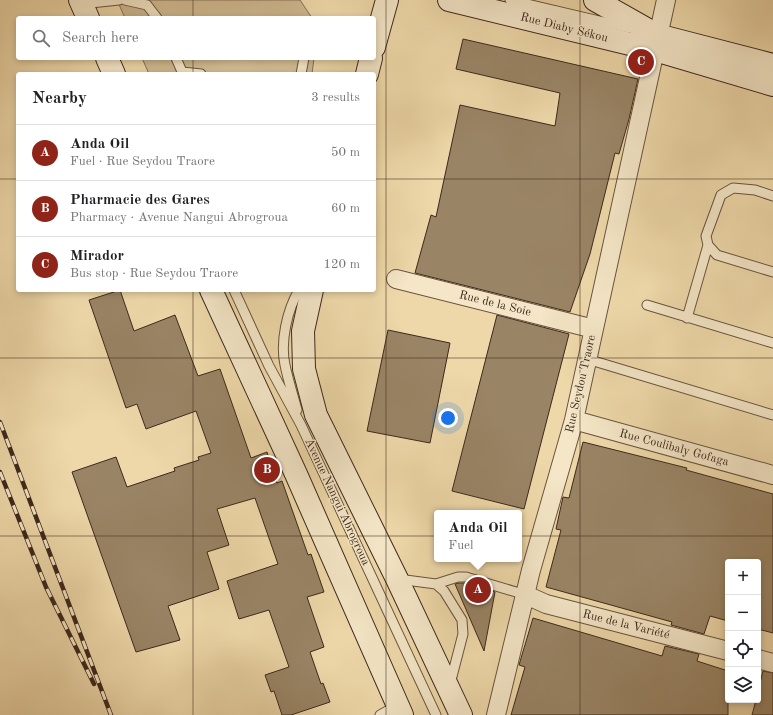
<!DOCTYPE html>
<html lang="en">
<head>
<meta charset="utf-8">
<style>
	body { margin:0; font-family:"Old Standard TT",serif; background:#f6f6f6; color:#202124 }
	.controls { position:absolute; right:12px; bottom:12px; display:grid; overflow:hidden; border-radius:4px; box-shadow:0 2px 6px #0003 }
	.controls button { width:36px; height:36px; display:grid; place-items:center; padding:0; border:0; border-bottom:1px solid #e0e0e0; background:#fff; color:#202124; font:20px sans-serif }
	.you { position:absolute; left:448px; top:418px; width:14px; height:14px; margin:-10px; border:3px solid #fff; border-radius:50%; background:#1a73e8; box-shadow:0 0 0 6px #1a73e833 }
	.badge { display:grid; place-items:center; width:26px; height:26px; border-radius:50%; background:#8f2418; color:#fff; font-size:13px; font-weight:700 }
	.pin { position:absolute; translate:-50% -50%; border:2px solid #fff; box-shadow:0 1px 4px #0006 }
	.popup { position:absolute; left:434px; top:510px; width:88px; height:52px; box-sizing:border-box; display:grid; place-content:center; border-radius:4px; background:#fff; filter:drop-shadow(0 1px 3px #0005); font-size:13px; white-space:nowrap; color:#757577 }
	.popup b { font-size:15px; color:#202124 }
	.popup::after { content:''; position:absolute; left:50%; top:100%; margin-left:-8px; border:8px solid transparent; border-top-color:#fff }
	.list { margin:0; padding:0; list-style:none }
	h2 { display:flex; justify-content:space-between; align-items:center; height:52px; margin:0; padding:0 16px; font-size:17px }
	h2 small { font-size:13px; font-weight:400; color:#757577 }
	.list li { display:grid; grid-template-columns:26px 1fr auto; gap:12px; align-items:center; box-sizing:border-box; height:56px; padding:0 16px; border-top:1px solid #e0e0e0 }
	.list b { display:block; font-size:15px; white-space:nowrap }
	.list p { margin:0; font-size:13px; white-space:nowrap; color:#757577 }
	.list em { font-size:13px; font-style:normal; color:#757577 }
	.icon { flex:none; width:22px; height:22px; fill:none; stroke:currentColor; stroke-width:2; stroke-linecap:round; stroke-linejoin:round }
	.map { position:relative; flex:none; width:773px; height:715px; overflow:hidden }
	.search { position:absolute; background:#fff; box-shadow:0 2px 6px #0003; left:16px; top:16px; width:360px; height:44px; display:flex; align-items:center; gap:10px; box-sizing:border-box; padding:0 14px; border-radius:4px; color:#757577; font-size:15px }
	.panel { position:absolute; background:#fff; box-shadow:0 2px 6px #0003; left:16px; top:72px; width:360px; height:220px; border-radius:4px }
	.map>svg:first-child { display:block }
	.green { fill:#d0ba91; stroke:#867156 }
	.building { fill:#998465; stroke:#3d281c }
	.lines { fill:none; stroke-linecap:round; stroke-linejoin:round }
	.lane-casing { stroke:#69543f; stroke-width:11 }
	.street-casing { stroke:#69543f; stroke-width:20 }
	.secondary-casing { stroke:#3d281c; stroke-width:24 }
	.lane { stroke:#f4e6c7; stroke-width:9 }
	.street { stroke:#f4e6c7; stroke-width:18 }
	.secondary { stroke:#f4e6c7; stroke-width:22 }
	.rail-casing { stroke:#3d281c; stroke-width:4.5 }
	.rail { stroke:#f4e6c7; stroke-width:3; stroke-dasharray:9; stroke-linecap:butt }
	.grid { fill:none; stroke:#3d281c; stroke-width:1; stroke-opacity:0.55 }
	.labels { text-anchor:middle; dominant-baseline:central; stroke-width:3; stroke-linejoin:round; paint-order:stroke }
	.street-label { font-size:12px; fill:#3d281c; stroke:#f4e6c7 }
</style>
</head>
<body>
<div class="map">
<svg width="773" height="715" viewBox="0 0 773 715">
	<rect width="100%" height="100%" fill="#eed8a9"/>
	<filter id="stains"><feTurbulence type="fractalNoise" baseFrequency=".005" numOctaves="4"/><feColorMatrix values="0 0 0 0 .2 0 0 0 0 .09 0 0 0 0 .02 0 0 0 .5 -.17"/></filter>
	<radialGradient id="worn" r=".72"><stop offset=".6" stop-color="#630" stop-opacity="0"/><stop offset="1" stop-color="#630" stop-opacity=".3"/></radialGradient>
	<!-- green -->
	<path class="green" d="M117 0H300L312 18H125Z
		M142 58H314L312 74H149Z"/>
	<!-- building -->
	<path class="building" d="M463 39 638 79 629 119 619 154 615 153 590 254 570 312 415 273 431 215 436 217 460 105 555 126 560 93 456 69Z
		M120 290 134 331 175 315 198 376 220 369 251 458 267 452 277 483 282 481 308 555 311 554 324 592 307 597 324 647 310 652 321 684 323 683 330 702 291 715H282L274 691 271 692 265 675 289 667 269 610 239 619 227 581 278 564 255 498 217 509 229 545 207 552 219 589 168 606 180 640 136 652 72 472 116 457 127 487 175 471 174 468 199 460 198 457 211 453 196 411 146 429 137 404 126 408 89 300Z
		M497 315 569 334 524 509 452 491Z
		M388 330 450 343 430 443 367 431Z
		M583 442 687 468 686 470 773 494V633L758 629V562H728V621L710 616 704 634 671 625 672 622 546 587 561 530 556 529 563 497 569 498Z
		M459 583H465L495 592 484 651 455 584Z
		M533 618 662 656 665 646 699 654 697 661 728 671V715H511L525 667 519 665Z
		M763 671 773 673V715H752L756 700H758V690Z"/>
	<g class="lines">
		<!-- lane casing -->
		<g class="lane-casing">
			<path id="lane" d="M125 0 147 5 157 18
				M510 0 629 28
				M81 4 119 0
				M176 58 183 74
				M182 72 201 74
				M301 74 304 58
				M773 196 755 190 733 188 721 195 706 236 708 245 717 255 773 272
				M234 290 269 366 301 425 436 715
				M647 305 773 343
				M687 318 708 245
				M587 359 773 415
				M297 410C293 395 288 380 285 365 280 342 287 310 299 290
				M398 579 436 584 444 591 462 620 463 634 450 684
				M436 584 458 577H466L526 595
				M380 715 398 705"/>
		</g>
		<!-- street casing -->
		<g class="street-casing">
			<path id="street" d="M396 279 594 329
				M574 420 773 475
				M526 595 546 604 728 651
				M758 659 773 663
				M496 715 531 570 574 420 666 0"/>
		</g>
		<!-- secondary casing -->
		<g class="secondary-casing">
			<path id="secondary" d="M80 0 88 18
				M449 0 655 50 773 85
				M595 0 657 35 773 65
				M374 47 387 0
				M107 58 114 74
				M367 74 371 58
				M211 290 296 474 402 715
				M312 290 303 331 304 369 316 415 397 579 461 715"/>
		</g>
		<!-- lane -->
		<use href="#lane" class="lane"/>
		<!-- street -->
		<use href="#street" class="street"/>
		<!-- secondary -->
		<use href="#secondary" class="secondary"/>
		<!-- rail casing -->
		<g class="rail-casing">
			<path id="rail" d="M0 422 111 715
				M0 472 46 587 94 684"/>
		</g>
		<!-- rail -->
		<use href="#rail" class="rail"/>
	</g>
	<!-- grid -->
	<path class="grid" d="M193 0V18M386 0V715M580 0V715M193 58V74M0 179H18M374 179H773M193 290V715M0 358H773M0 536H773"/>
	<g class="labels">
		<!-- street labels -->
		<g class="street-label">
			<text transform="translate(564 28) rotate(14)">Rue Diaby Sékou</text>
			<text transform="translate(495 304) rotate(14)">Rue de la Soie</text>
			<text transform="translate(581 384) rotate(-77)">Rue Seydou Traore</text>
			<text transform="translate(674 448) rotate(15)">Rue Coulibaly Gofaga</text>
			<text transform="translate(337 502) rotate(65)">Avenue Nangui Abrogroua</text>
			<text transform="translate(626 625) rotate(14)">Rue de la Variété</text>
		</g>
	</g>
	<rect width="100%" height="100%" filter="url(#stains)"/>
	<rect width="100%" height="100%" fill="url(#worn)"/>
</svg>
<div class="controls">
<button>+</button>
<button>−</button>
<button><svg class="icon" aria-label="locate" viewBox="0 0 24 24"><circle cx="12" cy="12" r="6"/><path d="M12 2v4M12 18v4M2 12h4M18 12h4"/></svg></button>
<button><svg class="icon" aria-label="layers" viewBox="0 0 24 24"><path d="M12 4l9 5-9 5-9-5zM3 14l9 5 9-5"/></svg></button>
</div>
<div class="you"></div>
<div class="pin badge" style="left:478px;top:590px">A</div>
<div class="popup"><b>Anda Oil</b>Fuel</div>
<div class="pin badge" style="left:267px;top:470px">B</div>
<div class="pin badge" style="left:641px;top:62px">C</div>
<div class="search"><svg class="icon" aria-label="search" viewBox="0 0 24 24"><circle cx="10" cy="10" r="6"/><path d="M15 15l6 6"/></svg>Search here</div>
<section class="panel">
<h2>Nearby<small>3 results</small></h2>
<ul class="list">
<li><span class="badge">A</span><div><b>Anda Oil</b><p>Fuel · Rue Seydou Traore</p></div><em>50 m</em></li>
<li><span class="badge">B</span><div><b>Pharmacie des Gares</b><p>Pharmacy · Avenue Nangui Abrogroua</p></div><em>60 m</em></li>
<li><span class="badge">C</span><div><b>Mirador</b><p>Bus stop · Rue Seydou Traore</p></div><em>120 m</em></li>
</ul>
</section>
</div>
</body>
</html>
